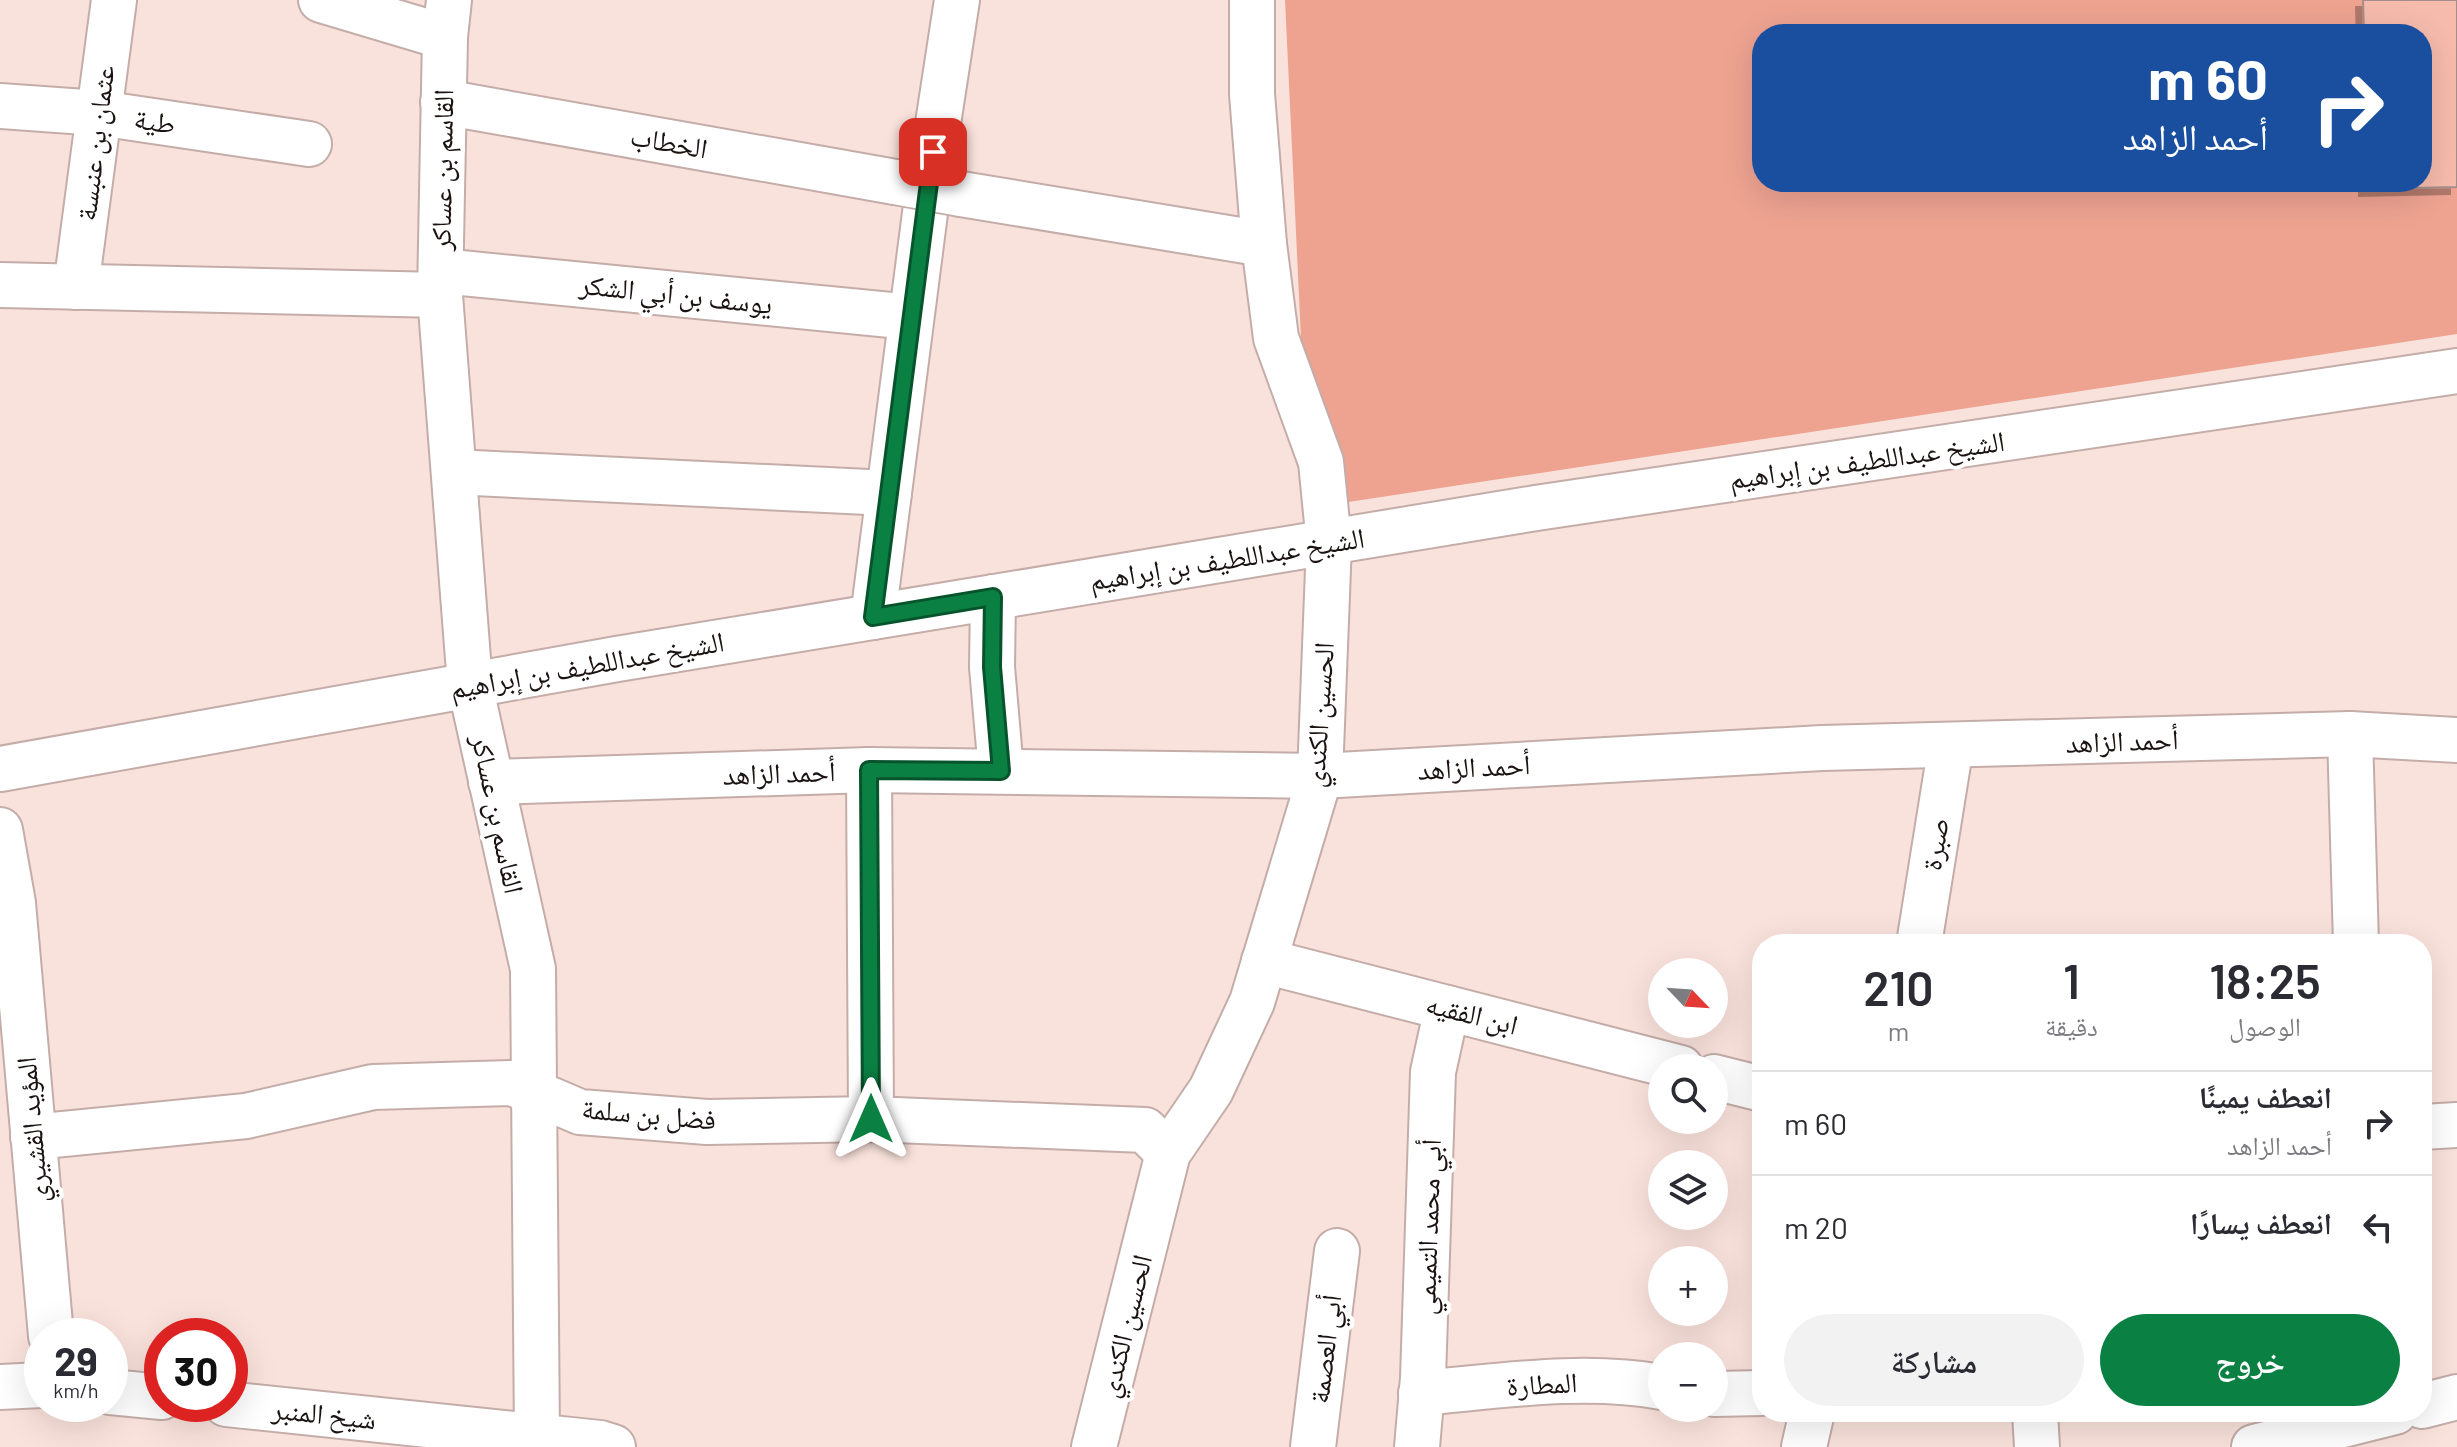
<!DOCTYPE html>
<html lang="ar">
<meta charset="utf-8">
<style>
:root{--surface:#fff;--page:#f2f2f3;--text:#2b2b33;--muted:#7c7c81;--line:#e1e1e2;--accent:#0b8043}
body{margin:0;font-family:Barlow,"Noto Naskh Arabic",sans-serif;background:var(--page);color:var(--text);direction:rtl;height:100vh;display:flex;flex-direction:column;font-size:30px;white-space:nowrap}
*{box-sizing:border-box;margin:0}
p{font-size:26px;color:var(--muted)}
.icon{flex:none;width:44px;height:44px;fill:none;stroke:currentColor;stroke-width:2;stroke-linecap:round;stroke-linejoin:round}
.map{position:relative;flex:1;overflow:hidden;direction:ltr}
.details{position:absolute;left:1752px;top:934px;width:680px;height:488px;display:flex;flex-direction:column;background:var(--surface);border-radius:32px;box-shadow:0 8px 32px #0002;direction:rtl}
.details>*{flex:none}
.hud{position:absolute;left:1752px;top:24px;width:680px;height:168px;border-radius:32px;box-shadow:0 8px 32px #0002;direction:rtl;background:#1a4fa0;color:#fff;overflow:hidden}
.needle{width:52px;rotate:115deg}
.buttons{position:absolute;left:1648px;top:958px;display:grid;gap:16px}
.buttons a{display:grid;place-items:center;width:80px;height:80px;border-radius:50%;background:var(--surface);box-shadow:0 8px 32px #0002;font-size:40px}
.speed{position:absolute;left:24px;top:1318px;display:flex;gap:16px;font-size:40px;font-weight:700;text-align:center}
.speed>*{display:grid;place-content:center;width:104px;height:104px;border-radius:50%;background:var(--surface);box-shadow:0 8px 32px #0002;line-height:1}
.speed small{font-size:20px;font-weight:400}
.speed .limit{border:12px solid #d22;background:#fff;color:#111}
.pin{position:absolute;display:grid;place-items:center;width:68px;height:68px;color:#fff;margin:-34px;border-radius:16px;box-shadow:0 4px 12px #0006}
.me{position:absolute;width:88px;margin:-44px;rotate:0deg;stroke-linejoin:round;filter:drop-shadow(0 0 6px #0008)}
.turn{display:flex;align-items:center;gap:28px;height:168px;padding:0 32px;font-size:36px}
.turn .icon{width:104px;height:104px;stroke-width:2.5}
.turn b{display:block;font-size:56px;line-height:68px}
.eta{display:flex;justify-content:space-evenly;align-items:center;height:136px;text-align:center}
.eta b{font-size:48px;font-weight:600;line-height:56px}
.action{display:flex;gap:16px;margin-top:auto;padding:16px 32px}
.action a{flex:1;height:92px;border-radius:48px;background:var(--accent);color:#fff;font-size:32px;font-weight:600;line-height:92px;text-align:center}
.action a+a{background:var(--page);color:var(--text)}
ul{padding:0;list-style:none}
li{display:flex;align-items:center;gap:24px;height:104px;padding:0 32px;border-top:2px solid var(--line)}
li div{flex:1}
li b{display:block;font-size:30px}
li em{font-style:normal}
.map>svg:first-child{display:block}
.green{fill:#eea391;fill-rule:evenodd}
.building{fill:#f6bbac;stroke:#a58e89;stroke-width:2;filter:url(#shadow)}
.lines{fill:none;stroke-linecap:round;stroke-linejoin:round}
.minor-casing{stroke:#c4ada8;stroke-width:48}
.minor{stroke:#fff;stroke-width:44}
.minor-bridge-casing{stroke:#c4ada8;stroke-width:48;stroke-linecap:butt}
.minor-bridge{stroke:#fff;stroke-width:44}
.route-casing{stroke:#07532c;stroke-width:20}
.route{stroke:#0b8043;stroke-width:14}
.labels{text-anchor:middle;stroke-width:8;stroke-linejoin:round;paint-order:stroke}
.street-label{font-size:28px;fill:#1b1311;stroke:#fff}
</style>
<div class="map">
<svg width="2457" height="1447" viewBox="0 0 2457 1447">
<defs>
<filter id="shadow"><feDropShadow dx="-7" dy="7" stdDeviation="0" flood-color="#0004"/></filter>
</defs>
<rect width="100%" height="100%" fill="#fae2dc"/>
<path class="green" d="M1285 0H2457V334L1309 508ZM1762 34H2422V182H1762Z"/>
<path class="building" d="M2363 0H2457V187L2366 189V182H2422V34H2364Z"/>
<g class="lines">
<g class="minor-casing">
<g id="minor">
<path d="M321 0 445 37"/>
<path d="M449 0 445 37 440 295 470 685 533 969 537 1437"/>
<path d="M443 102 895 182"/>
<path d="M0 106 99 113 309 144"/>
<path d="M961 194 1264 244"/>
<path d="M441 271 911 317"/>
<path d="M0 285 440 295"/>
<path d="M76 287 114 0"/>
<path d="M454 472 889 493"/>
<path d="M993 597 992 667 1001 771"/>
<path d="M873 617 929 182 957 0"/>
<path d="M2350 734 2356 944"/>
<path d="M0 769 617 659 1536 508 2457 371"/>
<path d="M869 770 871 1119"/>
<path d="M491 782 869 770 1320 776 1822 748 2350 734 2457 740"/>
<path d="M0 830 13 903 51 1336"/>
<path d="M1919 944 1951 745"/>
<path d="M1264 961 1681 1068"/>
<path d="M1714 1077 1762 1089"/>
<path d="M2422 1127 2457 1125"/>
<path d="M33 1137 246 1116 373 1087 512 1083 580 1112 707 1122 871 1119 1145 1130 1168 1153"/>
<path d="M0 1387 42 1385"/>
<path d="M110 1392 162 1397"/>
<path d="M1421 1393C1501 1386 1583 1373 1662 1387"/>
<path d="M1714 1394 1762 1393"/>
<path d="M226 1404 600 1443 613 1447"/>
<path d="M2422 1406 2457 1397"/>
<path d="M2035 1412 2037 1447"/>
<path d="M1094 1447 1168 1153 1211 1090 1252 1002 1320 776 1329 543 1321 462 1276 338 1264 244 1252 94V0"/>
<path d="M1313 1447 1337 1251"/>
<path d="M1417 1447 1423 1378 1433 1072 1447 1008"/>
<path d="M1804 1447 1812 1412"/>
<path d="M2254 1447 2395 1412"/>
</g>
</g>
<use href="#minor" class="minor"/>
<g class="minor-bridge-casing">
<path id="minor-bridge" d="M895 182 961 194"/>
</g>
<use href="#minor-bridge" class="minor-bridge"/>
</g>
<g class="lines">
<g class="route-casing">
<path id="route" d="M871 1119 869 770 1001 771 992 667 993 597 873 617 933 152"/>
</g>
<use href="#route" class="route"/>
</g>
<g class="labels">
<g class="street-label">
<text transform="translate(155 121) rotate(9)" y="10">طية</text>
<text transform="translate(669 142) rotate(10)" y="10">الخطاب</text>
<text transform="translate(95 143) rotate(-83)" y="10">عثمان بن عنبسة</text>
<text transform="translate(442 170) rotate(-89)" y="10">القاسم بن عساكر</text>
<text transform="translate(676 294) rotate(6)" y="10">يوسف بن أبي الشكر</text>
<text transform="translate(1867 460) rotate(-8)" y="10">الشيخ عبداللطيف بن إبراهيم</text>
<text transform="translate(1227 559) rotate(-9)" y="10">الشيخ عبداللطيف بن إبراهيم</text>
<text transform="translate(587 665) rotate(-10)" y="10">الشيخ عبداللطيف بن إبراهيم</text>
<text transform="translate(1319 715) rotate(-86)" y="10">الحسين الكندي</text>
<text transform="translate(2122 741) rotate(-2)" y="10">أحمد الزاهد</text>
<text transform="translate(1474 767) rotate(-3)" y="10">أحمد الزاهد</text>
<text transform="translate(779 773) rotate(-2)" y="10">أحمد الزاهد</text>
<text transform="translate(498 814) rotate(78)" y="10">القاسم بن عساكر</text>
<text transform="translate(1935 844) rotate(-81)" y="10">صبرة</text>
<text transform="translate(1472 1014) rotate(14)" y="10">ابن الفقيه</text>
<text transform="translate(649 1114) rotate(5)" y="10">فضل بن سلمة</text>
<text transform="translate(32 1130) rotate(-95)" y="10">المؤيد القشيري</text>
<text transform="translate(1428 1227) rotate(-88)" y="10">أبي محمد التميمي</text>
<text transform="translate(1125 1326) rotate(-76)" y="10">الحسين الكندي</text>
<text transform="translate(1325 1349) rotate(-83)" y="10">أبي العصمة</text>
<text transform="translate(1542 1384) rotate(-3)" y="10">المطارة</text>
<text transform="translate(324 1414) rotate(6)" y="10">شيخ المنبر</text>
</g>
</g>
</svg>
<div class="buttons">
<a><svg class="needle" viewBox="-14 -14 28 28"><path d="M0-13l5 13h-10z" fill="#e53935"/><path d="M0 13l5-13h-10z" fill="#7c7c81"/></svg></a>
<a><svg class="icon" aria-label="search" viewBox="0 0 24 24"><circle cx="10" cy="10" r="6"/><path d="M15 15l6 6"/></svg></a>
<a><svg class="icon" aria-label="layers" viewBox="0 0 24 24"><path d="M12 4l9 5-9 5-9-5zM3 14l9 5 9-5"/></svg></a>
<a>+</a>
<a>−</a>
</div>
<div class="speed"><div>29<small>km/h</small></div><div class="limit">30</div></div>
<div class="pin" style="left:933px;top:152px;background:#d93025"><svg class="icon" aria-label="arrive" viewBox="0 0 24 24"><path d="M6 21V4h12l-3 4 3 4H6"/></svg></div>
<svg class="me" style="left:871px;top:1119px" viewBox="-20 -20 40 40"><path d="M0-17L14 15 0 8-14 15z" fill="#0b8043" stroke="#fff" stroke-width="4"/></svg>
<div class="hud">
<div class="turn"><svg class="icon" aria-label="right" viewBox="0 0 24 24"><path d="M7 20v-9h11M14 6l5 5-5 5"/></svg><div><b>60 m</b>أحمد الزاهد</div></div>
</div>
<section class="details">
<div class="eta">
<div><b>18:25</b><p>الوصول</p></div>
<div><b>1</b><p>دقيقة</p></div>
<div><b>210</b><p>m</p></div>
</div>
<ul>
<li><svg class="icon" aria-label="right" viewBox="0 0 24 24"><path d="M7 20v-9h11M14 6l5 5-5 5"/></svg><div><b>انعطف يمينًا</b><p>أحمد الزاهد</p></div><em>60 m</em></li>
<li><svg class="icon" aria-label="left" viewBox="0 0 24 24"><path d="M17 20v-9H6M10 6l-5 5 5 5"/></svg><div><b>انعطف يسارًا</b></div><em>20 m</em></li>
</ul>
<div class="action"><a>خروج</a><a>مشاركة</a></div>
</section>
</div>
